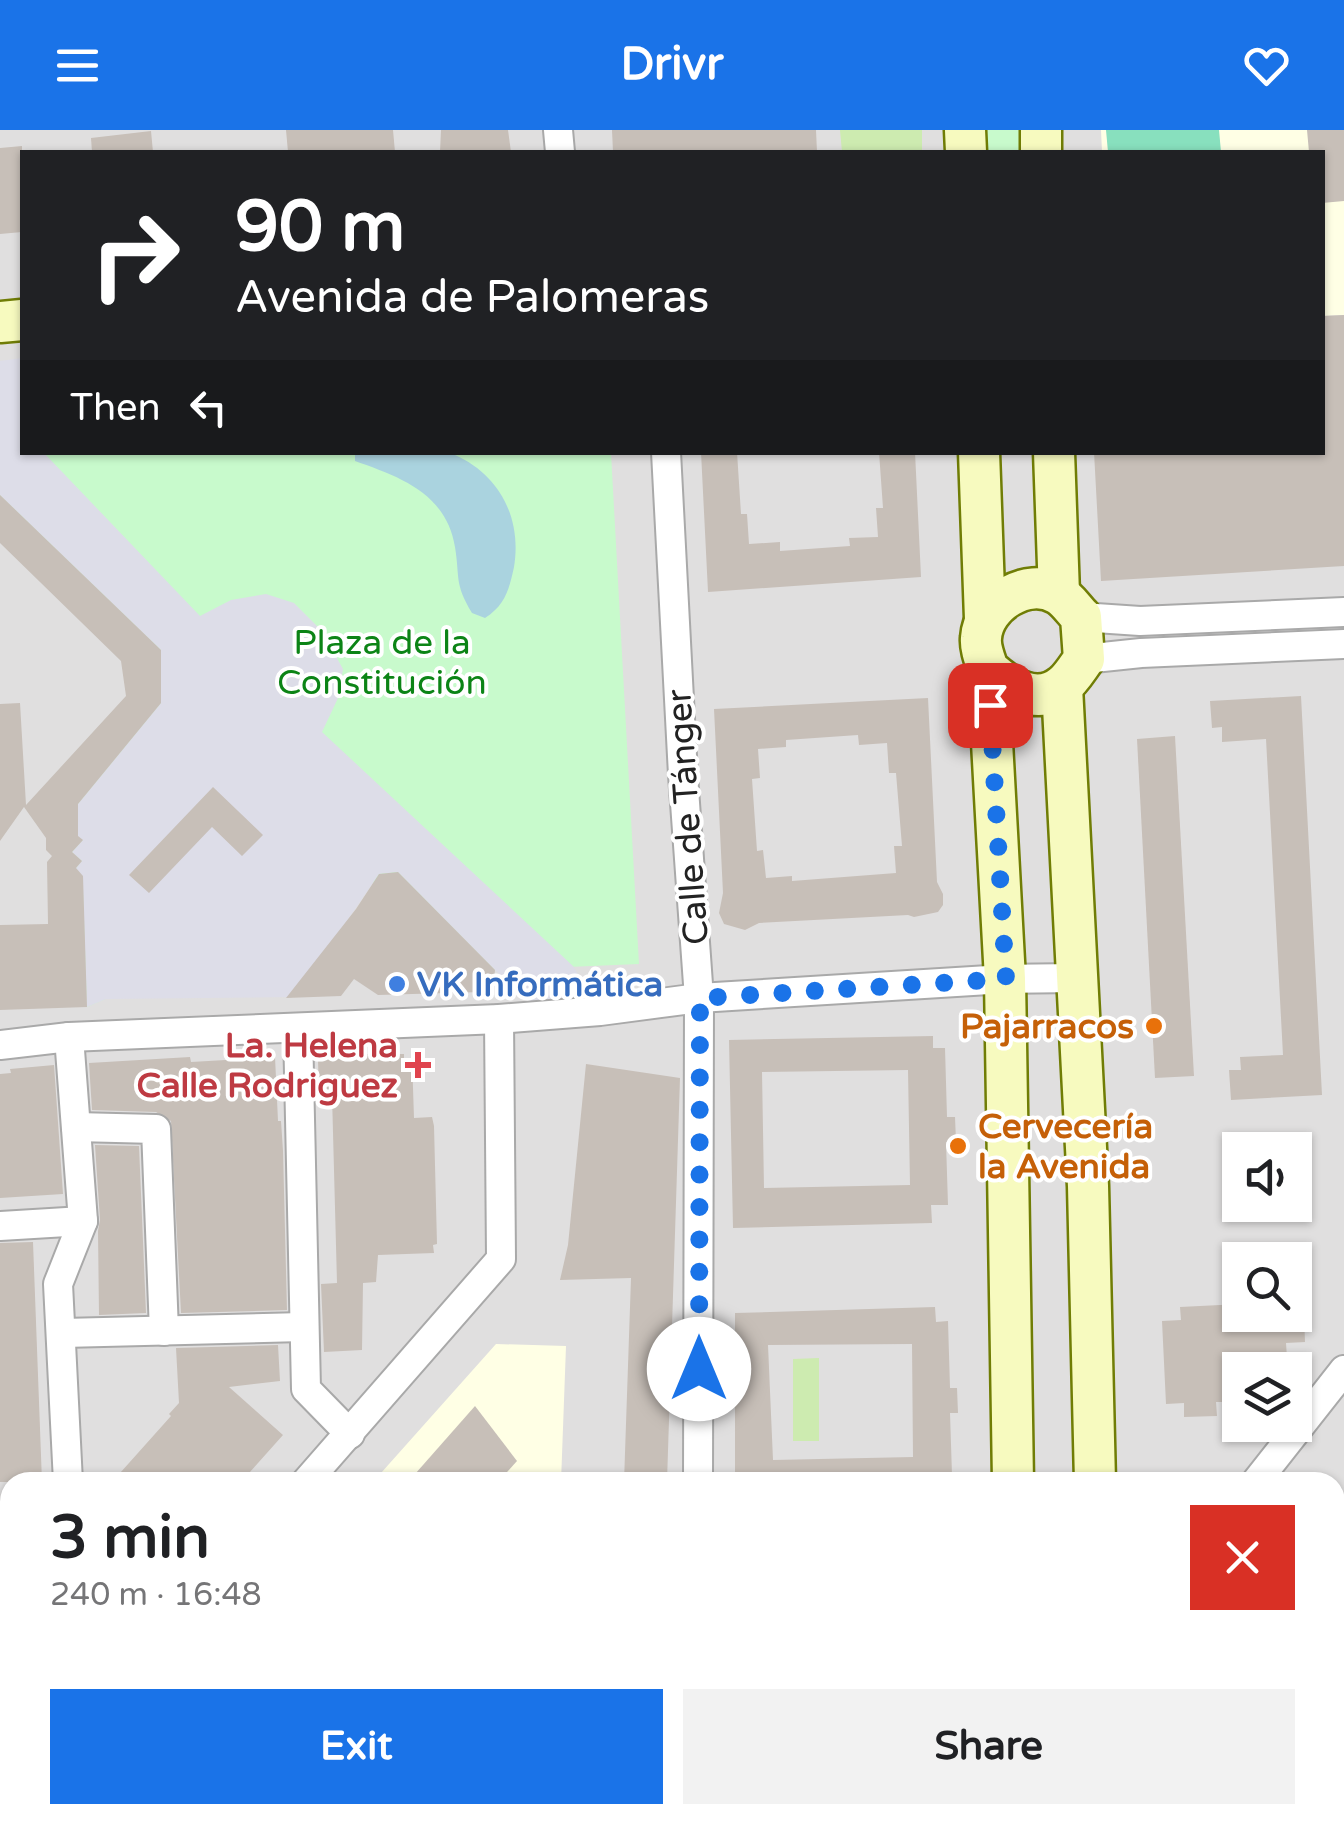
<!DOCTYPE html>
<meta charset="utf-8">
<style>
:root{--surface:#fff;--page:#f2f2f2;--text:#202124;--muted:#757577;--accent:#1a73e8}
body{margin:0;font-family:"Varela Round",sans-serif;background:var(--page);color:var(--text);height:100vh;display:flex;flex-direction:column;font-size:38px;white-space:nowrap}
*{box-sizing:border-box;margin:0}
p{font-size:32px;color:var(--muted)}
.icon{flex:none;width:55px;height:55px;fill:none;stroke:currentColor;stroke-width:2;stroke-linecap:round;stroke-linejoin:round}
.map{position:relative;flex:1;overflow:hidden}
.drawer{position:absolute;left:0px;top:1342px;width:1345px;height:352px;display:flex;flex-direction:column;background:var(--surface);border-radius:30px 30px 0 0;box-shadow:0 2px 8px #0004}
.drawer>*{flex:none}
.guide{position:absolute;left:20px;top:20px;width:1305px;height:305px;border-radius:0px;box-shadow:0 2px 8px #0004;background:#202124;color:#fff;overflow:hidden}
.tools{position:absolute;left:1222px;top:1002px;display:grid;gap:20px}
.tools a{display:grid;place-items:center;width:90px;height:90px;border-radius:0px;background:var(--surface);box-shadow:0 2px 8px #0004;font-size:50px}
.pin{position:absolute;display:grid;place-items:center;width:85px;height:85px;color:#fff;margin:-42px;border-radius:20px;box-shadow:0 5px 15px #0006}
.me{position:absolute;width:110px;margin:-55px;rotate:0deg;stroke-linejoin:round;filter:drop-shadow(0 0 8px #0008)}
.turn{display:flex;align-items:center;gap:35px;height:210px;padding:0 50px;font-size:45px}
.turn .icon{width:130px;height:130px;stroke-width:2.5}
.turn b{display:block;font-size:70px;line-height:85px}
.then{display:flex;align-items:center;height:95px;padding:0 50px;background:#0003;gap:20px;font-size:38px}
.round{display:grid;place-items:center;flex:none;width:105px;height:105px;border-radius:0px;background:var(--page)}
.head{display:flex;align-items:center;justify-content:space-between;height:170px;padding:0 50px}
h1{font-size:60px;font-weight:700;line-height:75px}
.cta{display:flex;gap:20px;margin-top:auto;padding:20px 50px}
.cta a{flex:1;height:115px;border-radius:0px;background:var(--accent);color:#fff;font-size:40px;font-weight:700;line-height:115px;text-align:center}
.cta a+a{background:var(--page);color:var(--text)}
header{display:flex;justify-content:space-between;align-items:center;height:130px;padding:0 50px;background:var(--accent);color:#fff;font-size:45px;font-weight:700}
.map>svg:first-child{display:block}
.residential{fill:#e0dfdf;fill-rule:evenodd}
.education{fill:#ffffe5}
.grass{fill:#cdebb0}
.park{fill:#c8facc}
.pitch{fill:#88e0be}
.plaza{fill:#dddde8}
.water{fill:#aad3df}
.building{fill:#c7bfb8;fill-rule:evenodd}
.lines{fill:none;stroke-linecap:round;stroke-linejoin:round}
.street-casing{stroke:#a9a9a9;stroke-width:32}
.secondary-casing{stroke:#707d05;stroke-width:45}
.street{stroke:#fff;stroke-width:28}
.secondary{stroke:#f7fabf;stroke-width:40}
.route{stroke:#1a73e8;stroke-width:18;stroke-dasharray:0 32.4}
.shop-dot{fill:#3f7fe0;stroke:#fff;stroke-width:4}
.food-dot{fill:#e8710a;stroke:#fff;stroke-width:4}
.health-dot{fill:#e0444e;stroke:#fff;stroke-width:4}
.labels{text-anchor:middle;stroke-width:8;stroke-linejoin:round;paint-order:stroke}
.park-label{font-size:35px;fill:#0c8416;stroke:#fff}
.street-label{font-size:35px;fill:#222;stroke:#fff}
.shop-label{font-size:35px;font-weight:bold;fill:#366cbe;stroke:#fff;text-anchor:start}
.food-label{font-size:35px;font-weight:bold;fill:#c56008;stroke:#fff;text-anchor:end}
.health-label{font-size:35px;font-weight:bold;fill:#be3a42;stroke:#fff;text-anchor:end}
</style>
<header><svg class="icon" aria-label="menu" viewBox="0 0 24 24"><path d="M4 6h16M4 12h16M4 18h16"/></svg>Drivr<svg class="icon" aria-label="heart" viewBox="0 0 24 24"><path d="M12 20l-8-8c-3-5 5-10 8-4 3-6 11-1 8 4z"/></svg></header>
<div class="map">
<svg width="1344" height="1694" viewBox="0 0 1344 1694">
<rect width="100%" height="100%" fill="#f2efe9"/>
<path class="residential" d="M0 0H1344V1694H0ZM22 22H1322V322H22ZM1240 1020H1295V1075H1240ZM1240 1130H1295V1185H1240ZM1240 1240H1295V1295H1240ZM10 1352H1335V1685H10Z"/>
<g class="education">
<path d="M1101 0H1344V185L1323 186 1322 22H1102Z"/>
<path d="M496 1214 566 1216 561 1352H373Z"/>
</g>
<g class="grass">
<path d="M840 0H922V22H842Z"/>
<path d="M819 1228V1311H793V1229Z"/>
</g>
<g class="park">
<path d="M983 0H1024L1025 22H983Z"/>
<path d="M33 322 611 323 639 834 495 840 398 742 87 877 83 762 76 738 82 731 72 722 83 710 78 674 161 573V520L0 365V344Z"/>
</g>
<path class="pitch" d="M1106 0H1219L1221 22H1108Z"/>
<path class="plaza" d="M22 228V322L44 323 200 486 231 470 266 464 294 473 322 501 343 539 339 566 322 602 573 836 600 881 546 885 495 840 398 742 379 744 295 867 106 869 87 877 83 762 76 738 82 731 72 722 83 710 67 699 78 688V674L161 573V520L0 365V231Z"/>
<path class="water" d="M355 322C378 322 436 317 455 325 500 345 522 389 514 437 509 460 505 475 485 488L472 483C454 453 460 448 455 417 446 363 400 347 355 331Z"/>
<g class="building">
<path d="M286 0H393L395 22H288Z"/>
<path d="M441 0H508L511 22H440Z"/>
<path d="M612 0H816L817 22H613Z"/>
<path d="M1307 0H1344V71L1322 73V22H1309Z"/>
<path d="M151 1 153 22H92L91 8Z"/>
<path d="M22 16V102L0 104V18Z"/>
<path d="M1344 185V436L1101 451 1094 322H1322V186Z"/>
<path d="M701 322H737L741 384H747L749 414 780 412V421L850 416 849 408 878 407 876 378H883L879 322H915L921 447 708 462Z"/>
<path d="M0 365 161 520V573L78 674V706L83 710 72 722 82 731 76 738 83 746 87 877 0 880V795L48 794 47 732 52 726 46 720V708L24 677 0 711V574L20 573 26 675 126 566 121 531 0 413Z"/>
<path d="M1301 566 1322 965 1231 970 1229 940H1241L1240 927 1283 925 1266 609 1222 612V597L1212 598 1210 571Z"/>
<path d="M928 568 937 752 943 764V775L938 782 914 787 908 785 759 793 745 800 724 794 719 783 723 763 714 579ZM858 605 859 615 887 613 889 643H896L902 716H894L896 743 792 751V746L766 748 763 720 757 721 752 649 760 648 758 619 786 617V610Z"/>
<path d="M1175 606 1194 946 1155 948 1137 609Z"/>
<path d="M213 657 263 705 242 726 212 697 149 763 129 745Z"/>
<path d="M398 742 495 840 494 849 482 862 378 865 354 849 341 866 286 868 356 779 379 744Z"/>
<path d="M933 906V918H945L947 987H955L956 1011 946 1012 948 1075H931L932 1093 733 1098 729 910ZM908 940 910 1055 764 1058 762 942Z"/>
<path d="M350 924H404V928H412L414 988 432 987 434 996 437 1114 433 1115 434 1123 378 1125 376 1152 363 1153 362 1220 324 1222 321 1154 337 1153 332 965H319L318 929H350Z"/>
<path d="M190 927 191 932 275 927 278 991H281L283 1021 287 1180 181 1183 171 991 156 982 92 980 89 933Z"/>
<path d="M586 934 680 948 667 1352H624L631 1148 560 1150 568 1115Z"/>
<path d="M54 935 63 1064 0 1068V944L11 943 10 939Z"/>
<path d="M95 1015 139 1016 146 1183 99 1185 98 1101 100 1090Z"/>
<path d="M33 1112 42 1352H0V1113Z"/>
<path d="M1240 1174V1185H1304L1305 1212 1286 1213 1287 1228 1237 1230 1235 1272H1216L1217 1286 1184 1287V1273L1166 1274 1162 1191 1181 1190 1180 1177Z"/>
<path d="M935 1177 936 1192 948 1191 950 1258H957L958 1283H950L952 1345 938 1346V1352H735V1183ZM912 1214 913 1327 773 1330 768 1215Z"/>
<path d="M278 1215 280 1251 229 1257 283 1305 241 1352H112L171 1286 169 1284 179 1273 176 1218Z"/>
<path d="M475 1276 517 1331 498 1352H408Z"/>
</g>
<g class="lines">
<g class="street-casing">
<g id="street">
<path d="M558 0 560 22"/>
<path d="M666 322 683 645 699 868 698 1352"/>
<path d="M1081 487 1140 491 1344 482"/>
<path d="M1084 529 1141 523 1344 514"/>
<path d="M298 899 306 1259 350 1304"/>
<path d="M0 915 69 907 499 889 600 881 699 868 1005 849 1077 848"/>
<path d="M76 997 156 999 164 1201"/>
<path d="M0 1096 83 1091"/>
<path d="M63 1203 303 1197"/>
<path d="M68 1352 58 1154 83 1091 69 907"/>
<path d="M306 1352 501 1129 499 889"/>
<path d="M1256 1352 1344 1240"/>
<path d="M0 1405H1"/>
<path d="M1335 1452 1344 1441"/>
<path d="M1335 1603 1344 1591"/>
<path d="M1191 1685 1203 1694"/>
<path d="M1265 1694 1272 1685"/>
</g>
</g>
<g class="secondary-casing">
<g id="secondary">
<path d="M965 0 966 22"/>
<path d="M1041 0V22"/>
<path d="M0 192 22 190"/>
<path d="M979 322 985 489"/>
<path d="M1054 322 1059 464"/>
<path d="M988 539C1008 557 1037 577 1063 555 1071 549 1078 537 1084 529L1081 487C1074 480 1067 469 1058 464 1027 446 983 474 981 508 980 518 985 530 988 539L1005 849 1013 1352"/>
<path d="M1062 557 1088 1056 1095 1352"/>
<path d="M927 1685 953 1694"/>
<path d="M1005 1685V1694"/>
<path d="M648 1694 706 1685"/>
<path d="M1088 1694 1090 1685"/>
</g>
</g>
<use href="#street" class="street"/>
<use href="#secondary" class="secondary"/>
</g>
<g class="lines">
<path class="route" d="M699 1239 700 868 1006 849 990 575"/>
</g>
<circle class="shop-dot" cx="397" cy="854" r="10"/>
<g class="food-dot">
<circle cx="1154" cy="896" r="10"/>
<circle cx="958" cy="1016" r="10"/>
</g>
<path class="health-dot" d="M413 920h10v10h10v10h-10v10h-10v-10h-10v-10h10z"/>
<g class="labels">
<g class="park-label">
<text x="382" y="524">Plaza de la<tspan x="382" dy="40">Constitución</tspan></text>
</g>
<g class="street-label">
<text transform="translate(687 687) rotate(-94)" y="12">Calle de Tánger</text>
</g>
<g class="shop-label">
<text x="417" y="866">VK Informática</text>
</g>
<g class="food-label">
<text x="1134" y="908">Pajarracos</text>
<text x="978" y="1008" text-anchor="start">Cervecería<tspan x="978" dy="40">la Avenida</tspan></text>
</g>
<g class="health-label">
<text x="398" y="927">La. Helena<tspan x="398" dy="40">Calle Rodriguez</tspan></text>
</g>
</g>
</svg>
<div class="tools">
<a><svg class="icon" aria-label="sound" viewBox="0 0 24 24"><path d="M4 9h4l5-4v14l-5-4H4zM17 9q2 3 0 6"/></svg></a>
<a><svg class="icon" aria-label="search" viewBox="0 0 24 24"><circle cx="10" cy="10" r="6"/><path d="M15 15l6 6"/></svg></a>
<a><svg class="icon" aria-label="layers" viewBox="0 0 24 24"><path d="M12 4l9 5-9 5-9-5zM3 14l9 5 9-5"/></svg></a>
</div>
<div class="pin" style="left:990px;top:575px;background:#d93025"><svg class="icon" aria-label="arrive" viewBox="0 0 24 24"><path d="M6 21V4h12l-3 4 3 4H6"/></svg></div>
<svg class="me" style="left:699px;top:1239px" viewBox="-20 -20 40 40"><circle r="19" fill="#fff"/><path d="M0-13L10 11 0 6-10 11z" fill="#1a73e8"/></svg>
<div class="guide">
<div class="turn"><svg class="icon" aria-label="right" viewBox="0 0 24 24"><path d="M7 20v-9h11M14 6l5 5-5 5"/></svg><div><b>90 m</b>Avenida de Palomeras</div></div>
<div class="then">Then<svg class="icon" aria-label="left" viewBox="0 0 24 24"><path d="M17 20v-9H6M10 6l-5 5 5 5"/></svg></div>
</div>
<section class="drawer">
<div class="head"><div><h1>3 min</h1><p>240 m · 16:48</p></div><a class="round" style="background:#d93025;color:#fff"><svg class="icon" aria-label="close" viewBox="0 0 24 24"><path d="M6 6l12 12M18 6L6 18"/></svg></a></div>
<div class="cta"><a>Exit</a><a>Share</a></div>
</section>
</div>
